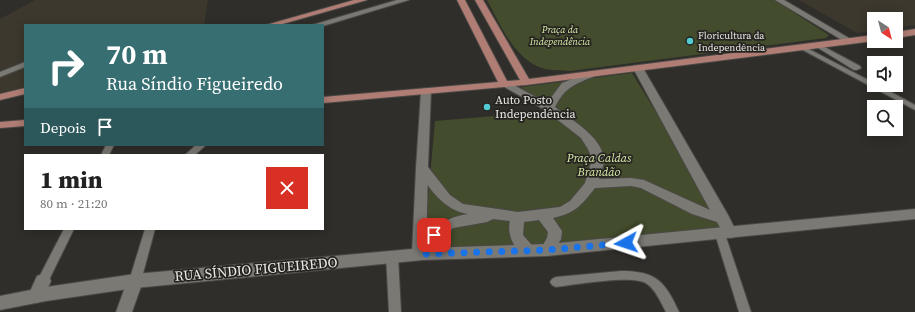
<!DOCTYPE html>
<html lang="pt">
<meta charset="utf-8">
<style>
:root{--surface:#fff;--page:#f6f6f6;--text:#222;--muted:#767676}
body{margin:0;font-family:"Source Serif 4",serif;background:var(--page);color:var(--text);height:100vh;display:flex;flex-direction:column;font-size:15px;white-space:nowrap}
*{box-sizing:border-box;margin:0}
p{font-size:13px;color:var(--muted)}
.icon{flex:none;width:22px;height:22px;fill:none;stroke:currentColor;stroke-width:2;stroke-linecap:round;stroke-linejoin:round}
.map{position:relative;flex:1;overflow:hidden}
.drawer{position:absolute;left:24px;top:154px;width:300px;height:76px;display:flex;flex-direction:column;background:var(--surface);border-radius:0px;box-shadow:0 2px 10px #0003}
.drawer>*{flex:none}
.guide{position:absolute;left:24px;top:24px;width:300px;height:122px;border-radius:0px;box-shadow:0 2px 10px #0003;background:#376e72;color:#fff;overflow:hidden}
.needle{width:26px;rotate:144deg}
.fabs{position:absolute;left:867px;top:12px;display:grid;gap:8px}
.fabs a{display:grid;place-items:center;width:36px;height:36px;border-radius:0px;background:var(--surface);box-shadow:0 2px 10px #0003;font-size:20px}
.pin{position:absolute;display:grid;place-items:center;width:34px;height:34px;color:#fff;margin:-17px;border-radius:8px;box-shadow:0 2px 6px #0006}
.me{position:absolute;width:44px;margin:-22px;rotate:265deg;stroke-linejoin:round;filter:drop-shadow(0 0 3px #0008)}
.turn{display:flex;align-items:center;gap:14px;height:84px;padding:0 16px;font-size:18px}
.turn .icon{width:52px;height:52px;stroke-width:2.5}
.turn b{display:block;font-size:28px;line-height:34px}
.then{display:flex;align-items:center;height:38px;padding:0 16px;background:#0003;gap:8px;font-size:15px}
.round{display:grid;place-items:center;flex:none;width:42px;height:42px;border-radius:0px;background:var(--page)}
.headline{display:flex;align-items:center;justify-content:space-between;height:68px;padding:0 16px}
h1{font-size:24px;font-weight:800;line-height:30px}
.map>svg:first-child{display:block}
.built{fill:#3c382e}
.green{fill:#434c2c}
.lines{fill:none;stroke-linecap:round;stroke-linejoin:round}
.service-casing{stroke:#4b4946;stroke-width:2}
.minor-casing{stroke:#4b4946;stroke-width:2}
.tertiary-casing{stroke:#4b4946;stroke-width:2}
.secondary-casing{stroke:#4b4946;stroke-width:2}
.primary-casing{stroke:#4b4946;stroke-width:2}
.service{fill:#7b7974;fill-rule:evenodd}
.minor{fill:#7b7974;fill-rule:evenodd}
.tertiary{fill:#7b7974;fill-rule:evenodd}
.secondary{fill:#7b7974;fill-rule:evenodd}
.primary{fill:#af7d74;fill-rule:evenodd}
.route{stroke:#1a73e8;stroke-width:7;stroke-dasharray:0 12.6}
.poi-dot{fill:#51ccd4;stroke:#262420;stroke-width:1.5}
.labels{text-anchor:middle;stroke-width:3.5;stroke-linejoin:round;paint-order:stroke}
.far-park-label{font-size:10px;font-style:italic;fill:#d5e9a6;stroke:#262420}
.far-poi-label{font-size:10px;fill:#ebeae7;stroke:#262420;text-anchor:start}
.poi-label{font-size:12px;fill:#ebeae7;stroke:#262420;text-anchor:start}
.park-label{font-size:12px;font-style:italic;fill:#d5e9a6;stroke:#262420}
.near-street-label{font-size:14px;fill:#ebeae7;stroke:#262420}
</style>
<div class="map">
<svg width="915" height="312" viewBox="0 0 915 312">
<rect width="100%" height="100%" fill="#302e2a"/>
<g class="built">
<path d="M35 0H208L204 25H25V87L0 93V19Z"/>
<path d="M799 0H915V25L896 28V19H874V31L857 33Z"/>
</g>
<g class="green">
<path d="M487 0H774L829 35 826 38 570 71C561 70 550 71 542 68 514 59 500 24 487 0Z"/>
<path d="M632 73 730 233 423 254 435 121 543 112 521 87Z"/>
</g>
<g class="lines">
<g class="service-casing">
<g id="service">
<path d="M817 43 860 66 861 68 857 70H854L815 46 814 45Z"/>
<path d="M801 45 874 83V85H878L915 105V110L799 48 798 47Z"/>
<path d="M25 62V67L0 77V72Z"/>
<path d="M106 145H114L109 155H101Z"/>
<path d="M196 145H206L195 155H185Z"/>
<path d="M64 229H74L47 284 43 286 39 284 37 281Z"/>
<path d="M145 229H155L141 281 139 284 135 286 131 284 129 281Z"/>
<path d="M720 230 724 231 751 312H739L715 234 716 231Z"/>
<path d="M392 252 396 253 398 256 401 312H389L386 256 388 253Z"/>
<path d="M621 271C656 271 665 281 679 312H666C661 303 656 290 647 284 634 274 574 285 556 287L552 285 550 282 552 279 556 277Z"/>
</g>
</g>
<g class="minor-casing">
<g id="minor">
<path d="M422 164 426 165 428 168 426 254 424 258 419 260 414 258 412 254 416 168 418 165Z"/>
<path d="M43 274 49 276 51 281 42 301 36 303 30 301 28 296 37 276Z"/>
<path d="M135 274 141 276 143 281 132 312H116L129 276Z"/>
</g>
</g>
<g class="tertiary-casing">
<g id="tertiary">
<path d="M397 0H409L323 26 312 25Z"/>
<path d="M775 0H784L854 41 850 44 847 43Z"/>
<path d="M638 65 643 68 728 215 737 233 735 237 730 238 725 237 717 222 692 214 641 188 631 186 595 188C581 206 575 213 553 218L562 231 561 239 552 254 547 256 542 254 540 250 547 238 548 232 539 220 524 222 523 235 536 250 534 254C517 260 506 235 510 221L493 219 487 222 453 228 441 238 428 258 423 260 418 258 416 254 418 250C431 229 443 218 468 214 443 210 429 188 416 168L421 91 426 88 431 91 428 167 450 195 463 204 518 212 560 207 570 201 585 183 592 159 588 149 581 138 545 110 499 84 504 81 508 82 547 103 562 83 592 71 595 72 597 74 595 76C575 84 565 87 555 107 571 120 600 135 604 158 605 164 600 173 599 179L631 178 644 180 710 210 633 68Z"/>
</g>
</g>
<g class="secondary-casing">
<path id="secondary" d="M915 209V219L547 256 423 260 135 288 46 301 0 310V296L46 287 135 274 423 248 547 244Z"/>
</g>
<g class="primary-casing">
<g id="primary">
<path d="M354 0H367L279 25H266Z"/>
<path d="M457 0H465L507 81 520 80 475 0H483L529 79 874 35V41L526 85 323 103V97L498 82Z"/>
<path d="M915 29V35L896 38V32Z"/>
<path d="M25 88V94L0 100V94Z"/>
<path d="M25 120V126L0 128V122Z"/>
</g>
</g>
<use href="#service" class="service"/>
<use href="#minor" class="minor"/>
<use href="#tertiary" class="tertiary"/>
<use href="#secondary" class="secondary"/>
<use href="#primary" class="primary"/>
</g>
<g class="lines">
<path class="route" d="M434 235 423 254 547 250 626 243"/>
</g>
<g class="poi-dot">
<circle cx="690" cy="41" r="4"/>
<circle cx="487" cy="107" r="4"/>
</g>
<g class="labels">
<g class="far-park-label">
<text x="560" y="33">Praça da<tspan x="560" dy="12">Independência</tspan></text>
</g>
<g class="far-poi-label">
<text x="698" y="39">Floricultura da<tspan x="698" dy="12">Independência</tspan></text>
</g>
<g class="poi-label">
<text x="495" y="104">Auto Posto<tspan x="495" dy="14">Independência</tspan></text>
</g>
<g class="park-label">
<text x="599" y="162">Praça Caldas<tspan x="599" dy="14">Brandão</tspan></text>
</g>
<g class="near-street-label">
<text transform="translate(256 269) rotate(-5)" y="5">RUA SÍNDIO FIGUEIREDO</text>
</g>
</g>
</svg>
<div class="fabs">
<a><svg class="needle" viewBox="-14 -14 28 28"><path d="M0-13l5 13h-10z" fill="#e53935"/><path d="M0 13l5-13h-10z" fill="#767676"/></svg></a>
<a><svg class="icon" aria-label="sound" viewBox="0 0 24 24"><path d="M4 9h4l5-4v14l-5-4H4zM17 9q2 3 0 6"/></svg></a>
<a><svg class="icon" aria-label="search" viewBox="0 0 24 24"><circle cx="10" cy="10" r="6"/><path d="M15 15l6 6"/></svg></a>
</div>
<div class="pin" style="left:434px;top:235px;background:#d93025"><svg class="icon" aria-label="arrive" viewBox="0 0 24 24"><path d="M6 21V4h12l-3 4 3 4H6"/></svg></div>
<svg class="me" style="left:626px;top:243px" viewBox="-20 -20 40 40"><path d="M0-17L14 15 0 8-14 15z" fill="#1a73e8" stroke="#fff" stroke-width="4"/></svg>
<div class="guide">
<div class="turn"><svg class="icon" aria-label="right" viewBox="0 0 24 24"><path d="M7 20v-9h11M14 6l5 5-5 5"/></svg><div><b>70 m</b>Rua Síndio Figueiredo</div></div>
<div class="then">Depois<svg class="icon" aria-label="arrive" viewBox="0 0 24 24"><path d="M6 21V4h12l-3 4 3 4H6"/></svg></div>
</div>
<section class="drawer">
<div class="headline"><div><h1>1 min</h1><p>80 m · 21:20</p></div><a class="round" style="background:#d93025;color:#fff"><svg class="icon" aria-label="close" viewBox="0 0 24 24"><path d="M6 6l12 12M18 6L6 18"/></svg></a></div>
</section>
</div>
